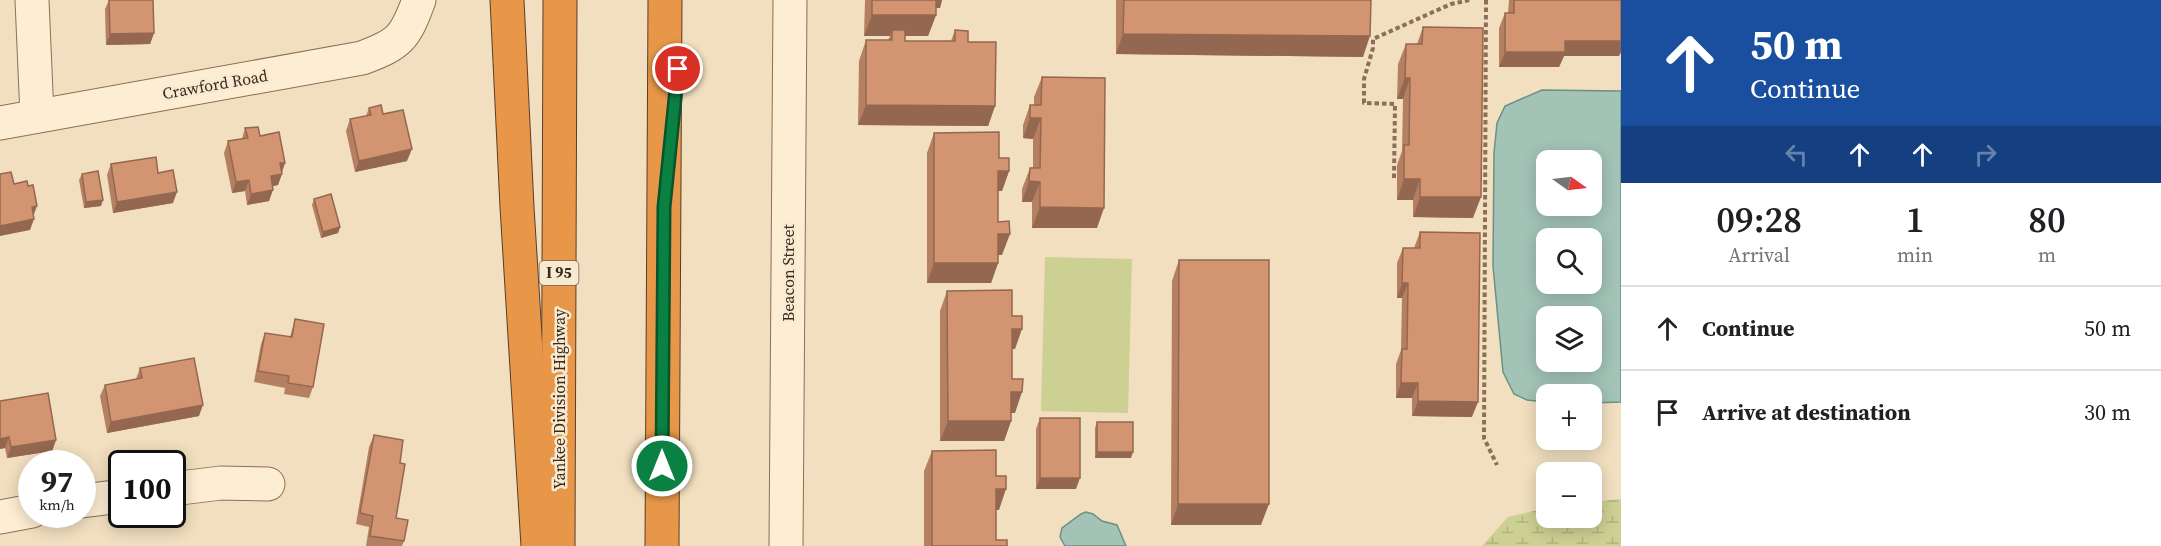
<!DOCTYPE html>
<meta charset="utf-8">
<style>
:root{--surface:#fff;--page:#f2f2f2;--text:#202124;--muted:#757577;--line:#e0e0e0}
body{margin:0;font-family:"Source Serif 4",serif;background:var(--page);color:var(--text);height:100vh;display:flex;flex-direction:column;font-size:22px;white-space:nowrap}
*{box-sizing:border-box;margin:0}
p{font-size:20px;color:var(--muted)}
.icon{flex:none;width:33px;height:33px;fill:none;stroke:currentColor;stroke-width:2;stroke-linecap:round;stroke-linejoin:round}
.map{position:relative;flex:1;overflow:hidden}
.sheet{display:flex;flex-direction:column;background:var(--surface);width:540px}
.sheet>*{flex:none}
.hud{background:#1a4fa0;color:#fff;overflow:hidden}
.needle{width:39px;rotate:104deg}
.controls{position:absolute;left:1536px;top:150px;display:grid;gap:12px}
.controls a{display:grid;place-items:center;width:66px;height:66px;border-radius:12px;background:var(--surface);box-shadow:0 3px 15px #0003;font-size:30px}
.speed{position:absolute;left:18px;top:450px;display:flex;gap:12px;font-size:30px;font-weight:700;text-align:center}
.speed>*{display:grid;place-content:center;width:78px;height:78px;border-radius:50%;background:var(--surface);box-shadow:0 3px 15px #0003;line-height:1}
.speed small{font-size:15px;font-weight:400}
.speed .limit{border:3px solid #111;border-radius:9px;background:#fff;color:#111}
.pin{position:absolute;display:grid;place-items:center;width:51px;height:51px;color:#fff;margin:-26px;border:3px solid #fff;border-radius:50%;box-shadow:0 2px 6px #0007}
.me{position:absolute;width:66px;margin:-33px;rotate:0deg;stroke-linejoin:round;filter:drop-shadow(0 0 4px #0008)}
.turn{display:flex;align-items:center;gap:21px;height:126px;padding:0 30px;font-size:27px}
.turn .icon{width:78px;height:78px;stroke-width:2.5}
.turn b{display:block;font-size:42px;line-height:51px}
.lanes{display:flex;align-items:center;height:57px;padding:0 30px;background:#0003;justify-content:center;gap:30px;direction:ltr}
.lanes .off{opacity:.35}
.eta{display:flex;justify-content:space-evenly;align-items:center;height:102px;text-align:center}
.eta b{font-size:36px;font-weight:600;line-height:42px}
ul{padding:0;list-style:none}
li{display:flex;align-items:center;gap:18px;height:84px;padding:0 30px;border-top:2px solid var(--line)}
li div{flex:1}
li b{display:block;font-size:22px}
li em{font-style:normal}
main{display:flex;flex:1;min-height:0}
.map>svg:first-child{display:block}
.wetland{fill:url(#wetland-marsh)}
.park{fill:#cdd093}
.water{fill:#a3c3b7;stroke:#699285;stroke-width:1.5;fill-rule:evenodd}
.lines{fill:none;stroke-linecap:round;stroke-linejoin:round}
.minor-casing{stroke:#8c6f56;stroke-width:35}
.highway-casing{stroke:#593d2b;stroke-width:35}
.path{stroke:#8c6f56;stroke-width:4;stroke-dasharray:4.5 3;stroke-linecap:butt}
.minor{stroke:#fcedd3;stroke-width:33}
.highway{stroke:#e89748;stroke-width:33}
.wall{fill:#b57f62}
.shaded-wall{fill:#946850}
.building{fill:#d39472;stroke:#946850;stroke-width:1.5}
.route-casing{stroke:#07532c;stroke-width:15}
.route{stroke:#0b8043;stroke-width:10}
.labels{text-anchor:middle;stroke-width:5;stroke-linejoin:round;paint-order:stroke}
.shield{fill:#f8ead0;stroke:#736252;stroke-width:1.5}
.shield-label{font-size:15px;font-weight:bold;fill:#3a281c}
.street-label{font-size:16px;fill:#3a281c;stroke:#f8ead0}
</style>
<main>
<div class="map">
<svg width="1621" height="546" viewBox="0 0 1621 546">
<defs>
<pattern id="wetland-marsh" width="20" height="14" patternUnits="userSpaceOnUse" patternTransform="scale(1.5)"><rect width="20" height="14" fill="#cdd093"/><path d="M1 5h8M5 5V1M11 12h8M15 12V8" fill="none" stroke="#b1b37e"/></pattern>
</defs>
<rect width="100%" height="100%" fill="#f1dfbf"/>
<path class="wetland" d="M1621 499V546H1482L1508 517 1546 508V518H1592V502Z"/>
<path class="park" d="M1045 257 1132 259 1128 413 1041 411Z"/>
<g class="water">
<path d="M1542 90 1621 91V402L1592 403V394H1546V402L1527 400 1514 394 1503 372 1493 266 1494 153 1497 123 1505 106ZM1546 160H1592V206H1546ZM1546 238H1592V284H1546ZM1546 316H1592V362H1546Z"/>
<path d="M1086 512 1093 514 1102 521 1117 525 1126 546H1065L1060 537 1062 528 1081 514Z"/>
</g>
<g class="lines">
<g class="minor-casing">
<g id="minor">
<path d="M32 0 37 116"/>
<path d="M0 123 362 58C400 44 405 38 419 0"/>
<path d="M172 489 221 483 268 484"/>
<path d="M82 501 122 496"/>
<path d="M0 517 32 511"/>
<path d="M786 546 790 0"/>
</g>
</g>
<g class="highway-casing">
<g id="highway">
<path d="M507 0 517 207 538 546"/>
<path d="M558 546 560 0"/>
<path d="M662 546 665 0"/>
</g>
</g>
<g class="path">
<path d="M1486 0 1484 438 1497 465"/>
<path d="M1394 178 1395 104 1364 103V79L1373 48V39L1451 4 1470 0"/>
</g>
<use href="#minor" class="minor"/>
<use href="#highway" class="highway"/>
</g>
<g class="wall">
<path d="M109 0H153L154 33 150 44 106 45 105 9Z"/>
<path d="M865 0H942L940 8H936V15L928 36H905V41H951L955 30 968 42 995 106 988 126 858 125 859 61 866 40H888L890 36H864Z"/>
<path d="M1116 0H1371L1363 57 1116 54Z"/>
<path d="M1509 0H1621V52L1619 56H1564L1559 67H1499V28L1505 13H1508Z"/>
<path d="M1423 27 1473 218 1413 217V200H1397V165L1402 151 1403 99H1397L1398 64 1406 44H1417Z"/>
<path d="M1042 77 1097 228H1032V202H1022V189L1030 168H1033V139L1023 138V125L1030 105H1034V97Z"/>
<path d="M369 108 383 114 407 161 355 172 346 131 350 119 366 116Z"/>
<path d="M245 128 260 136 285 163 278 185 273 186 269 201 247 205 245 191 232 193 224 153 228 141 242 139Z"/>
<path d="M934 133 999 158 1009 171 1002 191H998V222L1002 255H998V263L991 283H927V153Z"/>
<path d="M111 164 158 173 173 203 113 213 107 175Z"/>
<path d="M82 174 101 206 84 208 79 180Z"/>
<path d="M314 199 340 227 338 233 321 238 312 205Z"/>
<path d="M1420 232 1472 417 1412 416V398H1396V364L1401 350 1402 298H1397V263L1403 248H1414Z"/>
<path d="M1179 260 1261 525H1171L1172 281Z"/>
<path d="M947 291 1012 316 1015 349H1012V379L1015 413H1011V421L1004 441H940V311Z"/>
<path d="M295 319 313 387 309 398 284 394 285 388 254 382 261 344 265 333 290 337Z"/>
<path d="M140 368 199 416 107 433 100 396 105 385 136 379Z"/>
<path d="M0 401 56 440 52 451 7 458 5 448 0 449Z"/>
<path d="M1040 418 1076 489H1036V429Z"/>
<path d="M1097 422 1131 458H1095V428Z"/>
<path d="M374 435 400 463 396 518 404 541 402 546H366L369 527 356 524 369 447Z"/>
<path d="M932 451 996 476 999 510H996V540L1007 546H924V471Z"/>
</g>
<g class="shaded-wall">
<path d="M931 0H942L940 8H928Z"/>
<path d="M872 15H936L928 36H892V30L890 36H864Z"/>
<path d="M154 33 150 44 106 45 110 34Z"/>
<path d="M1123 34 1370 36 1363 57 1116 54Z"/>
<path d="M1565 41H1621V52L1619 56H1564L1559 67H1499L1505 52Z"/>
<path d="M1405 78H1410L1403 99H1397Z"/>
<path d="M866 105 995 106 988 126 858 125Z"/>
<path d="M1030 118H1041L1033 139 1023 138Z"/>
<path d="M412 149 407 161 355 172 359 161Z"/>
<path d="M280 163H285L281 174Z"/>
<path d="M998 171H1009L1002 191H991Z"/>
<path d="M282 174 278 185 267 187 271 176Z"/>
<path d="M1404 179H1420L1413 200H1397Z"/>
<path d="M249 180 245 191 232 193 236 182Z"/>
<path d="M1029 181 1040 182 1032 202H1022Z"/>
<path d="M273 190 269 201 247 205 251 194Z"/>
<path d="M177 192 173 203 113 213 117 202Z"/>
<path d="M1420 197H1481L1473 218 1413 217Z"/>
<path d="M103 200 101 206 84 208 86 202Z"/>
<path d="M37 206 33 217 32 207Z"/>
<path d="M1040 207 1104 208 1097 228H1032Z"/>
<path d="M34 219 30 230 0 236V226Z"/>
<path d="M340 227 338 233 321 238 323 232Z"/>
<path d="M998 234H1010L1002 255H990Z"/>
<path d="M934 263H998L991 283H927Z"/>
<path d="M1402 283H1408L1402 298H1397Z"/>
<path d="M1012 329H1022L1015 349H1004Z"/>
<path d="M1401 383H1418L1412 398H1396Z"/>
<path d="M1011 392H1022L1015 413H1004Z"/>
<path d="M1418 401 1478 402 1472 417 1412 416Z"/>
<path d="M203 405 199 416 107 433 111 422Z"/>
<path d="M948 421H1011L1004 441H940Z"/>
<path d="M9 437 5 448 0 449V439Z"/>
<path d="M56 440 52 451 7 458 11 447Z"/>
<path d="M1097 452H1133L1131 458H1095Z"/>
<path d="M1040 478H1080L1076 489H1036Z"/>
<path d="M996 489H1006L999 510H988Z"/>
<path d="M1178 504H1269L1261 525H1171Z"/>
</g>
<g class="building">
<path d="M109 0H153L154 33 110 34Z"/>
<rect x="872" y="0" width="64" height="15"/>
<path d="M1124 0H1371L1370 36 1123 34Z"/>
<path d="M1514 0H1621V41H1565V52H1505V13H1514Z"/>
<path d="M1423 27 1483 28 1481 197H1420V179H1404V145H1409L1410 78H1405L1406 44H1422Z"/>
<path d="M892 30H905V41H955V30L968 31V42H996L995 106 866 105V40H892Z"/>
<path d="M1042 77 1105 78 1104 208 1040 207V182L1029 181 1030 168H1040L1041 118H1030V105H1041Z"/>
<path d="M381 105 383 114 403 110 412 149 359 161 350 119 371 115 369 108Z"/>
<path d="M258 127 260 136 279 132 285 163H280L282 174 271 176 273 190 251 194 249 180 236 182 228 141 248 138 245 128Z"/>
<path d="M999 132V158H1009V171H998V222L1009 221 1010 234H998V263H934V133Z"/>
<path d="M156 157 158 173 173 170 177 192 117 202 111 164Z"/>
<path d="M98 171 103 200 86 202 82 174Z"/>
<path d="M11 172 14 184 27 181 28 186 33 185 37 206 32 207 34 219 0 226V174Z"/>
<path d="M331 194 340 227 323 232 314 199Z"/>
<path d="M1420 232 1480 233 1478 402 1418 401V383H1401L1402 349H1407L1408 283H1402L1403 248H1420Z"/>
<path d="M1179 260H1269V504H1178Z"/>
<path d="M1012 290V316H1022V329H1012V379H1023L1022 392H1011V421H948L947 291Z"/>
<path d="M295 319 324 324 313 387 288 383 289 376 258 371 265 333 292 337Z"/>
<path d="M194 358 203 405 111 422 105 385 142 378 140 368Z"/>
<path d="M48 393 56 440 11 447 9 437 0 439V401Z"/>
<rect x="1040" y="418" width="40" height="60"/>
<rect x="1097" y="422" width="36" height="30"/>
<path d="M374 435 403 440 400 463 405 464 396 518 408 520 404 541 370 536 373 516 360 513Z"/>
<path d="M996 450V476H1006V489H996V540H1007V546H932V451Z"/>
</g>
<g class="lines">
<g class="route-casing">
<path id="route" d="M662 466 664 207 678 69"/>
</g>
<use href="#route" class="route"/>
</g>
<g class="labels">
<rect class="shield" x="539.5" y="261" width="39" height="24" rx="4.5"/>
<g class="shield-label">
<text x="559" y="278">I 95</text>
</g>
<g class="street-label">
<text transform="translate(215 84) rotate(-10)" y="6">Crawford Road</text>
<text transform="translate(788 273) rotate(-90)" y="6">Beacon Street</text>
<text transform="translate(559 399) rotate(-90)" y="6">Yankee Division Highway</text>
</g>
</g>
</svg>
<div class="controls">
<a><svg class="needle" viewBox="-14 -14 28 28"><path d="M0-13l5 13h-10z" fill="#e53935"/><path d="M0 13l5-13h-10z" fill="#757577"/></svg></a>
<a><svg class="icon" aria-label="search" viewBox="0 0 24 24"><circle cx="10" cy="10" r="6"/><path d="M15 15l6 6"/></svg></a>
<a><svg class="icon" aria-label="layers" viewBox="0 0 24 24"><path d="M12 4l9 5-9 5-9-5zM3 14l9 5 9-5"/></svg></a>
<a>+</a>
<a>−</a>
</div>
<div class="speed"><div>97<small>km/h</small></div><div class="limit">100</div></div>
<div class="pin" style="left:678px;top:69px;background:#d93025"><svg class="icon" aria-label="arrive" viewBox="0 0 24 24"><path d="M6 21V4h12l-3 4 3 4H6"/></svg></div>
<svg class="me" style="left:662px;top:466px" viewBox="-20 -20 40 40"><circle r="17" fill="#0b8043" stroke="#fff" stroke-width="3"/><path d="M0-11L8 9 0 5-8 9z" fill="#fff"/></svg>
</div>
<section class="sheet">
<div class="hud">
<div class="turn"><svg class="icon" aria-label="ahead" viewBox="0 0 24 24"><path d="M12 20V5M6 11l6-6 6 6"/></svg><div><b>50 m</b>Continue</div></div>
<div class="lanes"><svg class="icon off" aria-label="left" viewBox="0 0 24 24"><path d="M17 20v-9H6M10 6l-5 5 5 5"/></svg><svg class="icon" aria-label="ahead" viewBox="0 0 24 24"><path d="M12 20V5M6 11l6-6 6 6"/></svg><svg class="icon" aria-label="ahead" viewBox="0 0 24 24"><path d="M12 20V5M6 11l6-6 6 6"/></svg><svg class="icon off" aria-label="right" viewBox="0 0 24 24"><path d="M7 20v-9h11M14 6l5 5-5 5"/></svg></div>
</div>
<div class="eta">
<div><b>09:28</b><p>Arrival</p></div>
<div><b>1</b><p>min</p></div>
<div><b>80</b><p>m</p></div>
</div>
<ul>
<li><svg class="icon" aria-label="ahead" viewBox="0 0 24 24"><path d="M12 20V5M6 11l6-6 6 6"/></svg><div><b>Continue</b></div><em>50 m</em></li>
<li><svg class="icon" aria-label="arrive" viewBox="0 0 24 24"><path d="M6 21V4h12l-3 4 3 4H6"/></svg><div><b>Arrive at destination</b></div><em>30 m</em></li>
</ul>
</section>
</main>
